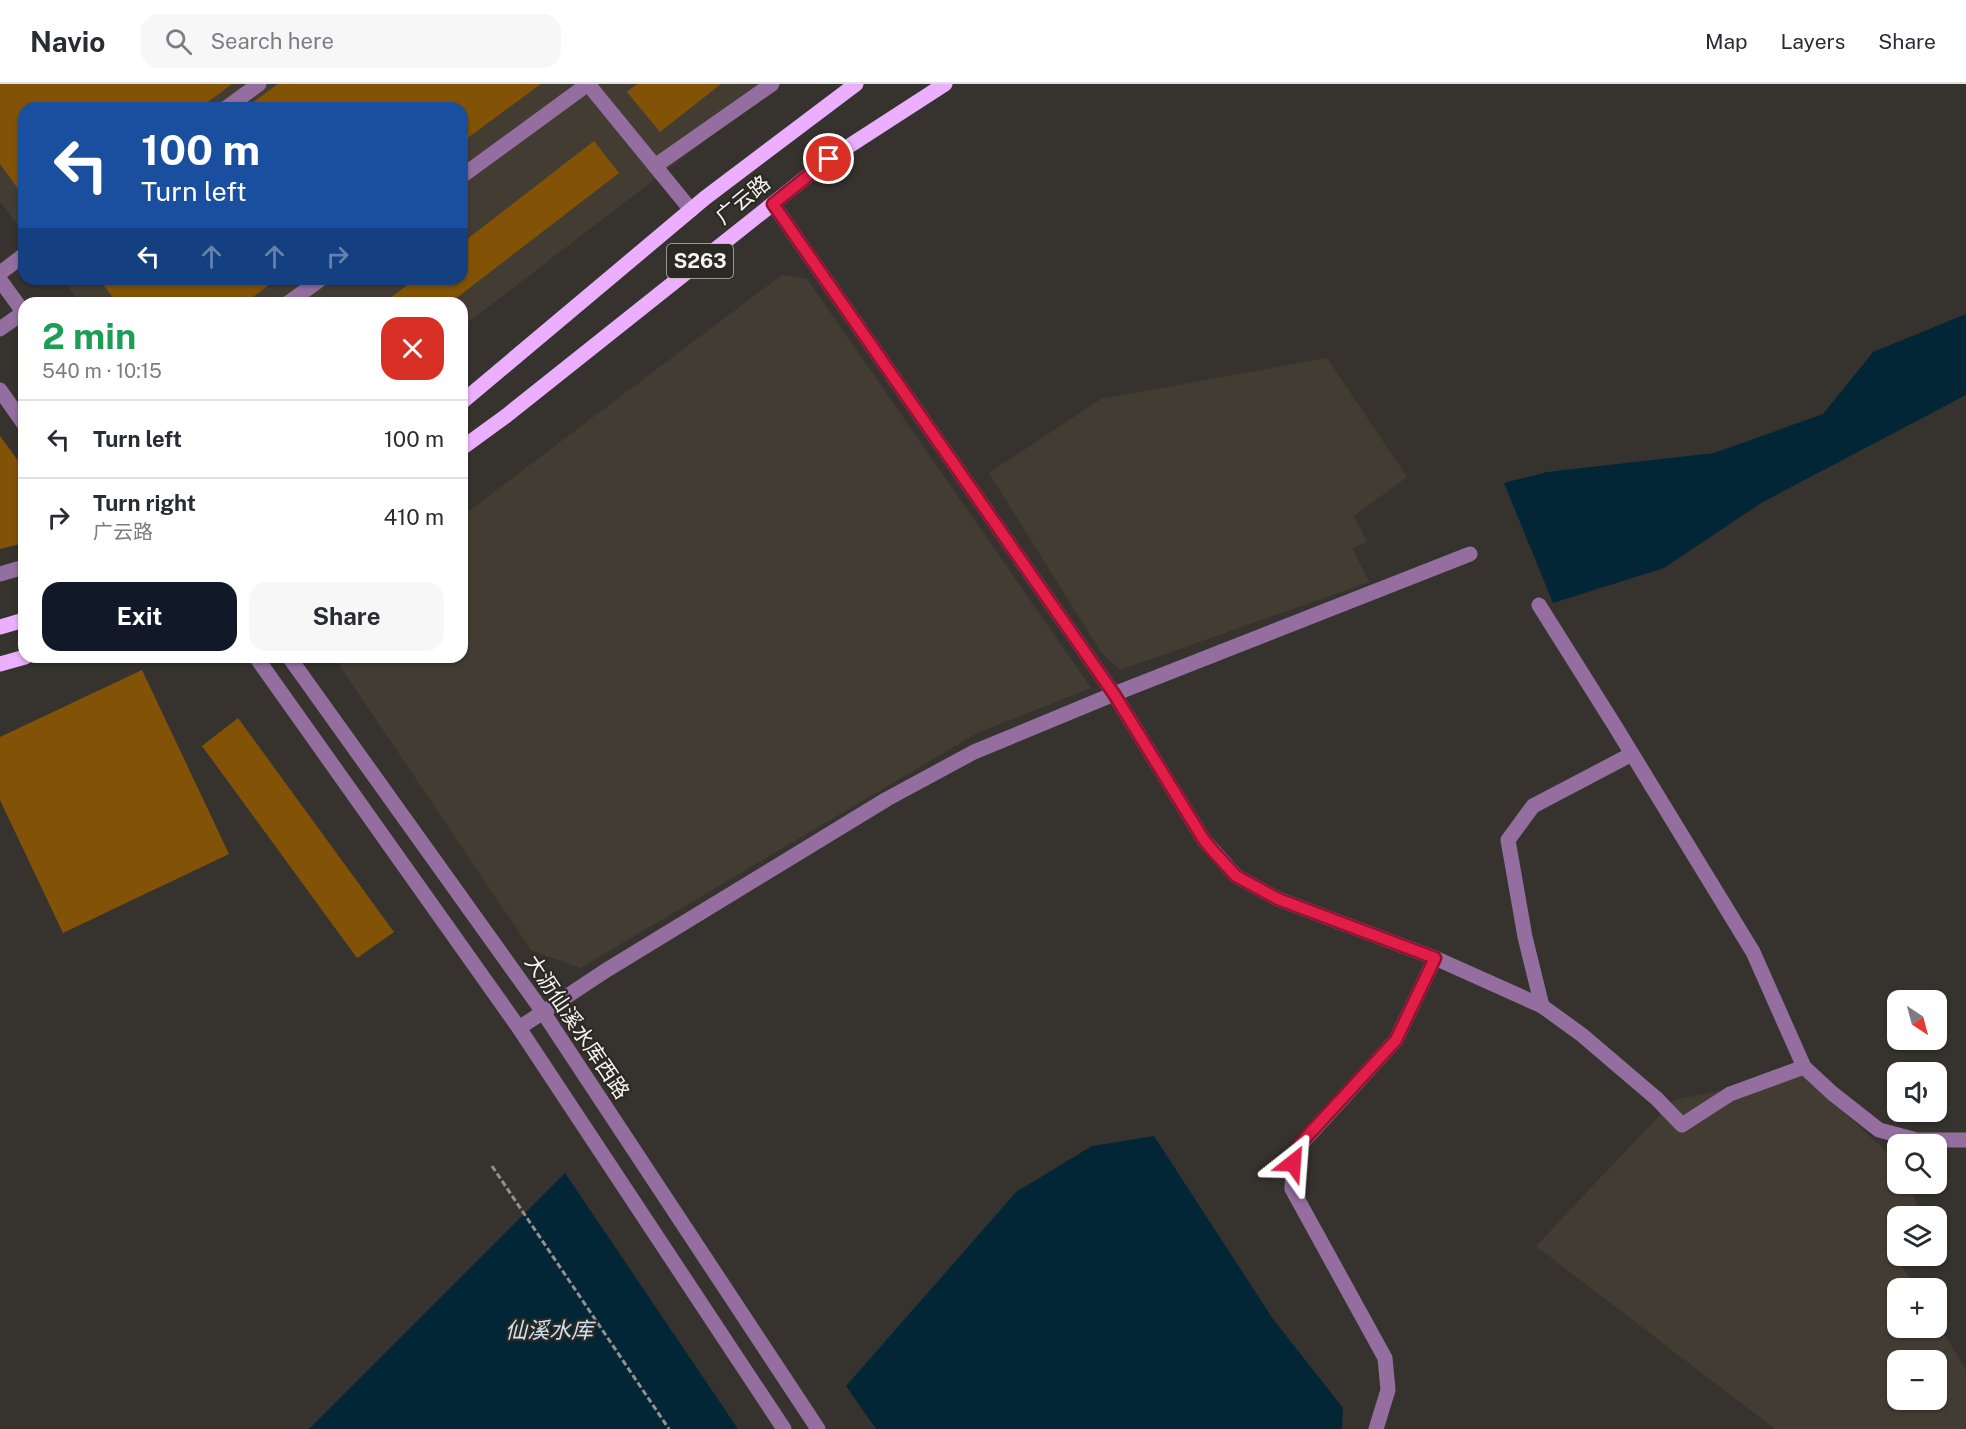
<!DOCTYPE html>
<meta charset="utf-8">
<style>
:root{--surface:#fff;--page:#f7f7f7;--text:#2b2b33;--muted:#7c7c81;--line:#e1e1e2;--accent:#111827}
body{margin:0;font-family:"Public Sans","Noto Sans SC",sans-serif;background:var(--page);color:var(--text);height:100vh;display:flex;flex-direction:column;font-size:22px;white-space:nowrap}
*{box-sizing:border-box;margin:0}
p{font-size:20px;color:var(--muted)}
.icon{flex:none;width:33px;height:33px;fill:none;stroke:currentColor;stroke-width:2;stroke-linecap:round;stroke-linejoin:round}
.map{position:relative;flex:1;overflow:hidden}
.sheet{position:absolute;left:18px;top:213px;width:450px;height:366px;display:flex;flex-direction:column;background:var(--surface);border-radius:18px;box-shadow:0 2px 4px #0004}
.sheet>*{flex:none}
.banner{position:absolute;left:18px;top:18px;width:450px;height:183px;border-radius:18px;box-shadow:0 2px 4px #0004;background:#1a4fa0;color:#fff;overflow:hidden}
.needle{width:39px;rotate:144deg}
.fabs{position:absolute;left:1887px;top:906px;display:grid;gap:12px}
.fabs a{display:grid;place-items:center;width:60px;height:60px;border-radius:12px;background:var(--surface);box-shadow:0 2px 4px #0004;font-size:30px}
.pin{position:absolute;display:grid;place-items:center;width:51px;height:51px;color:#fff;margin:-26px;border:3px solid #fff;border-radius:50%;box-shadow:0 2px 6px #0007}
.me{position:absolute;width:66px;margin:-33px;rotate:28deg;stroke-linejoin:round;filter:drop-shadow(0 0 4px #0008)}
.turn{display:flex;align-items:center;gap:21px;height:126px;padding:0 24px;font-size:27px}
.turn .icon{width:78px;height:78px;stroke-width:2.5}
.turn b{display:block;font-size:42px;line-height:51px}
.lanes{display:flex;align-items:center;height:57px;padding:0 24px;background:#0003;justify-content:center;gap:30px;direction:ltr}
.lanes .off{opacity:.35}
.round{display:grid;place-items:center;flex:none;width:63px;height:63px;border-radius:18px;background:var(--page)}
.headline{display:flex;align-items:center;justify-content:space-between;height:102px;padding:0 24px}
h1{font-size:36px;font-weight:700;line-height:45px;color:#1e9e55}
.button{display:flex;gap:12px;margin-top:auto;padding:12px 24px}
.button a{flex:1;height:69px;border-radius:18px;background:var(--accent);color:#fff;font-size:24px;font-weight:700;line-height:69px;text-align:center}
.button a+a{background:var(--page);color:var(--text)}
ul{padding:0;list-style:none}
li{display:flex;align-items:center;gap:18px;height:78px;padding:0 24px;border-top:2px solid var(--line)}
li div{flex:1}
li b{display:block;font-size:22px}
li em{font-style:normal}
header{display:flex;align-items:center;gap:36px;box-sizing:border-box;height:84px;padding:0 30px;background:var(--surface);border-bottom:2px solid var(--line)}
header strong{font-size:28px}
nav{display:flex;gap:33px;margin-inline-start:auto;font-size:21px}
.search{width:420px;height:54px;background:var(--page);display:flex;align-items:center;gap:15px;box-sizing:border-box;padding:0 21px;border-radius:18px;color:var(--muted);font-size:22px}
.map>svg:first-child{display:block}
.built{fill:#433c33;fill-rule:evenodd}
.water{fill:#032637}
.building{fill:#825307}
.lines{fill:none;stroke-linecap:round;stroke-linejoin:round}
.path{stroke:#93918d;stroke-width:3;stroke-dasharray:6 3;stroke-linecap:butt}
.minor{stroke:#936e9f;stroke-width:15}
.major{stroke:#ecaefe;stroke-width:15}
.route-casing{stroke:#92132f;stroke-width:15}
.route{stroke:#e11d48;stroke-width:10}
.labels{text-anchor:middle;stroke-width:4.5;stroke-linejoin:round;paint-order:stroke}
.shield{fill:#2c2925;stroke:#bab8b4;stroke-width:1.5}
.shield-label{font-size:20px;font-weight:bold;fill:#f7f5f2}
.street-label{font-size:21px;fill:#f7f5f2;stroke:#2c2925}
.water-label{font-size:22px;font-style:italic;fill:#cbe2f1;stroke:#2c2925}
</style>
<header>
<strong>Navio</strong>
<div class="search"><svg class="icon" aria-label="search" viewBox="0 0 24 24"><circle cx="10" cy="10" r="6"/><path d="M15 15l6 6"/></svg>Search here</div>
<nav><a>Map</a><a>Layers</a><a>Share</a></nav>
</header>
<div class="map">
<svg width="1966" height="1345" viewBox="0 0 1966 1345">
<rect width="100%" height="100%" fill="#36332f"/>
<g class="built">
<path d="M0 0H779L462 243V219H81L62 195H462V24H24V148L0 118Z"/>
<path d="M782 191 807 195 1091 604 979 648 580 884 531 866 334 573H462V432Z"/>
<path d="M1327 274 1407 393 1354 432 1367 458 1352 464 1369 498 1120 586 1101 568 989 389 1101 315Z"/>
<path d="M1804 990 1897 1078 1898 1100H1908L1922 1131 1898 1132V1172H1903L1898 1176 1916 1204H1898V1244H1936L1937 1238 1966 1286V1345H1775L1536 1162 1674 1016ZM1898 1276H1936V1316H1898Z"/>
</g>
<g class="water">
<path d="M1966 230V311L1761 419 1664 484 1553 519 1504 399 1547 388 1714 369 1823 330 1873 268Z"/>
<path d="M1154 1052 1273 1235 1343 1324 1342 1345H876L846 1302 1016 1108 1092 1062Z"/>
<path d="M565 1089 738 1345H309Z"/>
</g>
<g class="building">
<path d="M0 0H232L200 24H24V113L0 80Z"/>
<path d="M278 0H541L462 58V24H245Z"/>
<path d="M637 0H721L660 48 627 8Z"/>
<path d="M594 57 619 89 450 219H384L415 195H462V159Z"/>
<path d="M99 195H277L245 219H117Z"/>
<path d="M0 352 24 385V459L0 465Z"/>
<path d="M142 586 229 770 63 849 0 716V653Z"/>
<path d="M238 634 394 848 357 874 202 662Z"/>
</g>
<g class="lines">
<path class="path" d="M492 1082 669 1345"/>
<g class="minor">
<path d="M588 0 691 126"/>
<path d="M226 24 259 0"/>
<path d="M655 82 772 0"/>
<path d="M462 92 588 0"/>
<path d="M773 120 1114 610 1204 756 1236 792 1278 815 1435 874 1542 922 1582 951 1657 1015 1682 1041 1730 1010 1804 983"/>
<path d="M0 189 24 171"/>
<path d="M0 196 24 229"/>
<path d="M288 219 321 195"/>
<path d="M0 245 24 228"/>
<path d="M0 306 24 340"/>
<path d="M0 490 24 483"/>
<path d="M1539 521 1615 642 1753 868 1804 983 1832 1009 1879 1046 1917 1056H1966"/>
<path d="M256 573 519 944 784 1345"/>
<path d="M289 573 543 928 818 1345"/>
<path d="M1542 922 1525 853 1508 756 1533 722 1632 670"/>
<path d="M519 944 605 887 887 715 974 668 1114 610 1470 470"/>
<path d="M1376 1345 1388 1306 1385 1274 1292 1105 1293 1079 1301 1060 1396 956 1435 874"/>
</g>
<g class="major">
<path d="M462 318 705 114 856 0"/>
<path d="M462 364 506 332 829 75 945 0"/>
<path d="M0 543 24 536"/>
<path d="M0 580 25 573"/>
</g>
</g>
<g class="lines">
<g class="route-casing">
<path id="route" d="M829 75 773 120 1114 610 1204 756 1214 768 1236 792 1278 815 1435 874 1396 956 1300 1060 1293 1079"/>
</g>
<use href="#route" class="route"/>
</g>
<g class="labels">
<rect class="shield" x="667" y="160" width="66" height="34" rx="4.5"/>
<g class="shield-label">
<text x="700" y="184">S263</text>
</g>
<g class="street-label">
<text transform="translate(743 116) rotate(-39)" y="7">广云路</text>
<text transform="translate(577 943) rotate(56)" y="7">大沥仙溪水库西路</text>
</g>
<g class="water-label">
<text x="549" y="1254">仙溪水库</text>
</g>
</g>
</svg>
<div class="fabs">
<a><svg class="needle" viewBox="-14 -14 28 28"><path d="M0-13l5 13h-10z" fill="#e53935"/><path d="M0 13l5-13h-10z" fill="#7c7c81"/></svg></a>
<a><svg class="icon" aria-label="sound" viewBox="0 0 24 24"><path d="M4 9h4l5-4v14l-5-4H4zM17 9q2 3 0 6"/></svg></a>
<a><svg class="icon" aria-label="search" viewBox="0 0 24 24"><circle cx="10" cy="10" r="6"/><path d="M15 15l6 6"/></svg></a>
<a><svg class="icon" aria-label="layers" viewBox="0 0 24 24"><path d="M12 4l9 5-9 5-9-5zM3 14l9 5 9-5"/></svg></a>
<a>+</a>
<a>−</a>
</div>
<div class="pin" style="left:829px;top:75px;background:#d93025"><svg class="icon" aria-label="arrive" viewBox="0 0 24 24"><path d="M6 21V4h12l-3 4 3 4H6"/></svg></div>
<svg class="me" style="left:1293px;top:1079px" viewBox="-20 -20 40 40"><path d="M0-17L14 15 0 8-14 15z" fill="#e11d48" stroke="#fff" stroke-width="4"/></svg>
<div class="banner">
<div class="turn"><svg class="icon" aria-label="left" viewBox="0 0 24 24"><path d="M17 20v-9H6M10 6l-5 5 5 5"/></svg><div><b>100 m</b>Turn left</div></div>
<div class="lanes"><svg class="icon" aria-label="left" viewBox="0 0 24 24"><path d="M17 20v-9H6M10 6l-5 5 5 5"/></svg><svg class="icon off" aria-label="ahead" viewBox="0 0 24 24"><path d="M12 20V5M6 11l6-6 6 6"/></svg><svg class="icon off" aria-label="ahead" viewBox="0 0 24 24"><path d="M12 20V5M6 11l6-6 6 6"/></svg><svg class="icon off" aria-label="right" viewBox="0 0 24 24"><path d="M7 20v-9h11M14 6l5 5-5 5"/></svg></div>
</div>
<section class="sheet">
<div class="headline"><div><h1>2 min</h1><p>540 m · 10:15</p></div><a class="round" style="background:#d93025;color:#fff"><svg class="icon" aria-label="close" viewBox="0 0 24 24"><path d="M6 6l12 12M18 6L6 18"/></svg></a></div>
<ul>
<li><svg class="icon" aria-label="left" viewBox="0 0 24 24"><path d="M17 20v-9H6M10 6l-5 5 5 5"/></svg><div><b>Turn left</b></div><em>100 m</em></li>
<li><svg class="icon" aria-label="right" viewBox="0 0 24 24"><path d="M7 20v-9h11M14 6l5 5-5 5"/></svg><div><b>Turn right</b><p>广云路</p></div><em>410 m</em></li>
</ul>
<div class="button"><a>Exit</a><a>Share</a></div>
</section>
</div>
